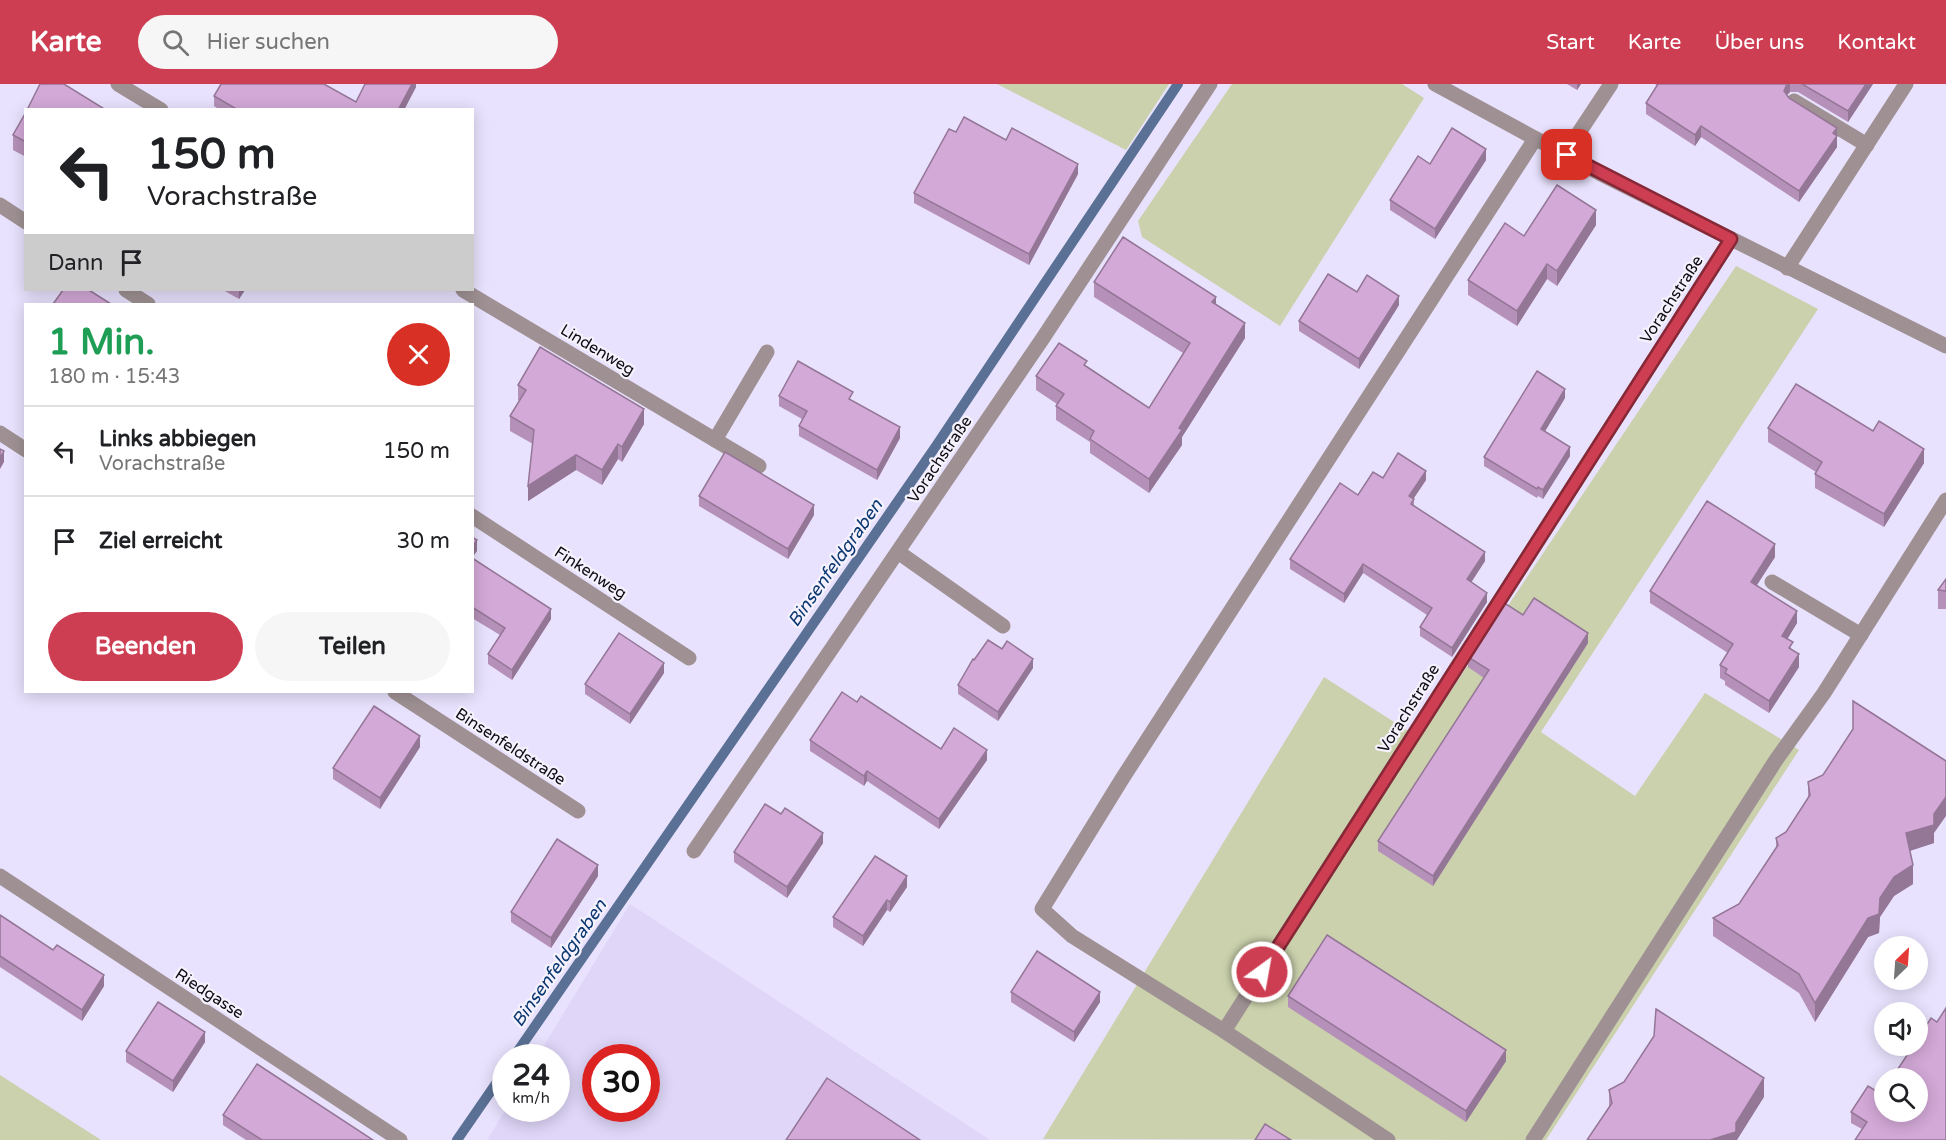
<!DOCTYPE html>
<html lang="de">
<meta charset="utf-8">
<style>
:root{--surface:#fff;--page:#f6f6f6;--text:#202124;--muted:#757577;--line:#e0e0e0;--accent:#ce3e53}
body{margin:0;font-family:"Varela Round",sans-serif;background:var(--page);color:var(--text);height:100vh;display:flex;flex-direction:column;font-size:22px;white-space:nowrap}
*{box-sizing:border-box;margin:0}
p{font-size:20px;color:var(--muted)}
.icon{flex:none;width:33px;height:33px;fill:none;stroke:currentColor;stroke-width:2;stroke-linecap:round;stroke-linejoin:round}
.map{position:relative;flex:1;overflow:hidden}
.sheet{position:absolute;left:24px;top:219px;width:450px;height:390px;display:flex;flex-direction:column;background:var(--surface);border-radius:0px;box-shadow:0 3px 15px #0003}
.sheet>*{flex:none}
.top-card{position:absolute;left:24px;top:24px;width:450px;height:183px;border-radius:0px;box-shadow:0 3px 15px #0003;background:#fff;color:var(--text);overflow:hidden}
.needle{width:39px;rotate:25deg}
.tools{position:absolute;left:1874px;top:852px;display:grid;gap:12px}
.tools a{display:grid;place-items:center;width:54px;height:54px;border-radius:50%;background:var(--surface);box-shadow:0 3px 15px #0003;font-size:30px}
.speed{position:absolute;left:492px;top:960px;display:flex;gap:12px;font-size:30px;font-weight:700;text-align:center}
.speed>*{display:grid;place-content:center;width:78px;height:78px;border-radius:50%;background:var(--surface);box-shadow:0 3px 15px #0003;line-height:1}
.speed small{font-size:15px;font-weight:400}
.speed .limit{border:9px solid #d22;background:#fff;color:#111}
.pin{position:absolute;display:grid;place-items:center;width:51px;height:51px;color:#fff;margin:-26px;border-radius:12px;box-shadow:0 3px 9px #0006}
.me{position:absolute;width:66px;margin:-33px;rotate:32deg;stroke-linejoin:round;filter:drop-shadow(0 0 4px #0008)}
.turn{display:flex;align-items:center;gap:21px;height:126px;padding:0 24px;font-size:27px}
.turn .icon{width:78px;height:78px;stroke-width:2.5}
.turn b{display:block;font-size:42px;line-height:51px}
.then{display:flex;align-items:center;height:57px;padding:0 24px;background:#0003;gap:12px;font-size:22px}
.round{display:grid;place-items:center;flex:none;width:63px;height:63px;border-radius:32px;background:var(--page)}
.overview{display:flex;align-items:center;justify-content:space-between;height:102px;padding:0 24px}
h1{font-size:36px;font-weight:700;line-height:45px;color:#1e9e55}
.action{display:flex;gap:12px;margin-top:auto;padding:12px 24px}
.action a{flex:1;height:69px;border-radius:36px;background:var(--accent);color:#fff;font-size:24px;font-weight:700;line-height:69px;text-align:center}
.action a+a{background:var(--page);color:var(--text)}
ul{padding:0;list-style:none}
li{display:flex;align-items:center;gap:18px;height:90px;padding:0 24px;border-top:2px solid var(--line)}
li div{flex:1}
li b{display:block;font-size:22px}
li em{font-style:normal}
header{display:flex;align-items:center;gap:36px;box-sizing:border-box;height:84px;padding:0 30px;background:var(--accent);color:#fff}
header strong{font-size:28px}
nav{display:flex;gap:33px;margin-inline-start:auto;font-size:21px}
.search{width:420px;height:54px;background:var(--page);display:flex;align-items:center;gap:15px;box-sizing:border-box;padding:0 21px;border-radius:33px;color:var(--muted);font-size:22px}
.map>svg:first-child{display:block}
.built{fill:#dfd6f8;fill-rule:evenodd}
.green{fill:#cad1ac}
.lines{fill:none;stroke-linecap:round;stroke-linejoin:round}
.stream{stroke:#5a7094;stroke-width:10}
.lane{stroke:#9f9193;stroke-width:15}
.street{stroke:#9f9193;stroke-width:15}
.wall{fill:#b591b9}
.shaded-wall{fill:#947696}
.building{fill:#d3a9d7;stroke:#947696;stroke-width:1.5}
.route-casing{stroke:#862836;stroke-width:15}
.route{stroke:#ce3e53;stroke-width:10}
.labels{text-anchor:middle;stroke-width:4.5;stroke-linejoin:round;paint-order:stroke}
.street-label{font-size:16px;fill:#0e0b14;stroke:#f5f2fd}
.water-label{font-size:18px;font-style:italic;fill:#0b3871;stroke:#f5f2fd}
</style>
<header>
<strong>Karte</strong>
<div class="search"><svg class="icon" aria-label="search" viewBox="0 0 24 24"><circle cx="10" cy="10" r="6"/><path d="M15 15l6 6"/></svg>Hier suchen</div>
<nav><a>Start</a><a>Karte</a><a>Über uns</a><a>Kontakt</a></nav>
</header>
<div class="map">
<svg width="1946" height="1056" viewBox="0 0 1946 1056">
<rect width="100%" height="100%" fill="#e9e2fe"/>
<path class="built" d="M630 820 990 1056H487L506 1025 556 1024V974L537 973ZM596 974H646V1024H596Z"/>
<g class="green">
<path d="M997 0H1169L1126 66Z"/>
<path d="M1232 0H1402L1424 14 1280 242 1142 153 1138 137Z"/>
<path d="M1736 182 1818 225 1541 648 1635 712 1705 609 1799 666 1546 1056 1043 1055 1324 593 1419 654Z"/>
<path d="M0 991 101 1056H0Z"/>
</g>
<g class="lines">
<g class="stream">
<path d="M513 974 936 362 1178 0"/>
<path d="M457 1056 506 985"/>
</g>
<g class="lane">
<path d="M1794 17 1867 61"/>
<path d="M1567 71 1578 50 1611 0"/>
<path d="M715 356 767 268"/>
<path d="M898 468 1003 542"/>
<path d="M1772 498 1861 551"/>
<path d="M1224 947 1072 852 1042 825 1122 695 1535 55"/>
</g>
<g class="street">
<path d="M118 0 161 26"/>
<path d="M1435 0 1599 89 1946 262"/>
<path d="M0 121 26 138"/>
<path d="M1787 184 1906 0"/>
<path d="M126 206 148 220"/>
<path d="M463 206 759 382"/>
<path d="M0 349 26 366"/>
<path d="M472 432 689 574"/>
<path d="M395 608 578 727"/>
<path d="M694 767 1043 254 1210 0"/>
<path d="M0 792 400 1056"/>
<path d="M1388 1056 1224 947 1731 155"/>
<path d="M1533 1056 1776 676 1824 609 1946 416"/>
</g>
</g>
<g class="wall">
<path d="M416 0V3L404 26H220L214 22V12L356 18Z"/>
<path d="M1567 0H1581L1577 6Z"/>
<path d="M1655 0H1873L1848 38 1798 8H1790L1787 11 1789 14 1837 44V63L1799 118 1701 53 1695 62 1646 30V19L1657 2Z"/>
<path d="M26 28V73L13 66V51Z"/>
<path d="M956 48 1006 56 1078 90 1029 181 914 119V109Z"/>
<path d="M1486 76 1435 155 1390 126V116L1430 80Z"/>
<path d="M1596 141 1557 202 1547 195 1517 242 1468 211V196L1524 152Z"/>
<path d="M1094 198 1216 221 1245 254 1182 353V361L1149 409 1090 369V358L1056 336V322L1057 320 1036 306V292L1087 282 1149 324 1183 269 1094 213Z"/>
<path d="M223 206H245L239 215Z"/>
<path d="M1357 208 1399 221 1359 285 1299 247V237Z"/>
<path d="M518 301 644 340 622 378 618 375 602 401 576 386 528 417 533 360 510 347V332L519 317 518 316Z"/>
<path d="M779 312 853 317 900 354 877 396 799 352V342L802 335 779 322Z"/>
<path d="M1565 314 1545 347 1570 372 1543 415 1538 412 1537 414 1484 382V373Z"/>
<path d="M1768 344 1924 379 1884 443 1815 404V390L1816 388 1768 358Z"/>
<path d="M1383 394 1426 396 1414 414V422L1485 477 1471 498 1487 518 1452 573 1420 552V543L1427 531 1363 489 1344 519 1290 485V475L1358 411Z"/>
<path d="M699 412 814 431 788 475 699 422Z"/>
<path d="M1775 473 1757 501 1797 539 1787 555 1799 583 1769 629 1725 601V597L1720 594V581L1728 569 1650 519V507Z"/>
<path d="M472 474 551 535 512 596 488 580V570L500 551 472 534Z"/>
<path d="M1946 495V525H1938V506Z"/>
<path d="M1523 531 1588 559 1433 802 1378 767V757L1484 594 1468 583V573Z"/>
<path d="M1002 565 1033 584 998 637 958 610V601L974 576Z"/>
<path d="M664 589 630 640 585 610V600Z"/>
<path d="M857 618 941 665 987 676 939 745 867 697 864 702 810 667V656Z"/>
<path d="M420 663 380 725 333 695V684Z"/>
<path d="M1808 698 1934 749V759L1910 767 1913 800 1894 812 1880 833 1879 849 1868 853 1815 938 1799 909 1713 852V834L1739 820 1776 764V754L1786 748 1808 713Z"/>
<path d="M823 759 787 814 734 778V768Z"/>
<path d="M598 792 551 864 511 838V828Z"/>
<path d="M907 803 890 828 887 826 863 862 833 843V833Z"/>
<path d="M0 831 104 902 82 937 0 883Z"/>
<path d="M1011 908 1100 918 1074 958 1011 918Z"/>
<path d="M1288 912 1506 977 1466 1038 1288 923Z"/>
<path d="M1937 938 1946 1056 1862 1045 1851 1039V1028L1881 1010Z"/>
<path d="M205 958 173 1008 126 978V967Z"/>
<path d="M1609 1006 1764 1013 1609 1023Z"/>
<path d="M223 1031 373 1056H246L223 1041Z"/>
</g>
<g class="shaded-wall">
<path d="M412 0H416V3L404 26H398Z"/>
<path d="M1577 0H1581L1577 6Z"/>
<path d="M1787 0H1790V8L1786 12 1784 7Z"/>
<path d="M1866 0H1873L1848 38V27Z"/>
<path d="M1701 42V53L1695 62V51Z"/>
<path d="M1837 44V63L1799 118V107Z"/>
<path d="M1486 65V76L1435 155V145Z"/>
<path d="M1078 80V90L1029 181V170Z"/>
<path d="M1596 126V141L1557 202V187Z"/>
<path d="M1547 180V195L1517 242V227Z"/>
<path d="M239 206H245L239 215Z"/>
<path d="M1399 212V221L1359 285V275Z"/>
<path d="M1216 213V227L1212 218Z"/>
<path d="M1245 239V254L1182 353V361L1149 409V395L1179 344Z"/>
<path d="M1565 305V314L1541 354V345Z"/>
<path d="M644 325V340L622 378V363Z"/>
<path d="M900 343V354L877 396V386Z"/>
<path d="M618 360V375L602 401V386Z"/>
<path d="M1570 363V372L1543 415V406Z"/>
<path d="M1924 365V379L1884 443V430Z"/>
<path d="M4 367V378L0 385V374Z"/>
<path d="M576 371V386L528 417V402Z"/>
<path d="M1426 387V396L1409 421V412Z"/>
<path d="M814 421V431L788 475V465Z"/>
<path d="M477 456V467L472 474V463Z"/>
<path d="M1775 460V473L1751 510V498Z"/>
<path d="M1485 468V477L1467 505V495Z"/>
<path d="M1363 480V489L1344 519V510Z"/>
<path d="M1487 509V518L1452 573V564Z"/>
<path d="M551 525V535L512 596V586Z"/>
<path d="M1797 527V539L1782 564V552Z"/>
<path d="M1588 549V559L1433 802V792Z"/>
<path d="M1799 570V583L1769 629V617Z"/>
<path d="M1033 575V584L998 637V628Z"/>
<path d="M664 579V589L630 640V630Z"/>
<path d="M420 652V663L380 725V714Z"/>
<path d="M987 666V676L939 745V735Z"/>
<path d="M867 687V697L864 702V692Z"/>
<path d="M1946 713V732L1934 749V759L1906 768V749Z"/>
<path d="M823 749V759L787 814V803Z"/>
<path d="M598 781V792L551 864V854Z"/>
<path d="M1913 781V800L1894 812 1880 833 1879 849 1868 853 1815 938V919L1880 814 1894 793Z"/>
<path d="M907 792V803L890 828V818Z"/>
<path d="M887 816V826L863 862V852Z"/>
<path d="M104 891V902L82 937V926Z"/>
<path d="M1100 908V918L1074 958V948Z"/>
<path d="M205 948V958L173 1008V997Z"/>
<path d="M1506 966V977L1466 1038V1027Z"/>
<path d="M1764 994V1013L1737 1056H1710L1736 1039Z"/>
</g>
<g class="building">
<path d="M40 0H64L106 26H27Z"/>
<path d="M221 0H324L356 18 365 0H412L398 26H238L214 12Z"/>
<path d="M1658 0H1787L1784 7 1789 14 1837 44 1833 49 1837 52 1799 107 1701 42 1695 51 1646 19Z"/>
<path d="M1802 0H1866L1848 27Z"/>
<path d="M26 28V58L13 51Z"/>
<path d="M964 33 1006 56 1012 44 1078 80 1029 170 914 109 949 45 956 48Z"/>
<path d="M1452 44 1486 65 1435 145 1390 116 1418 72 1430 80Z"/>
<path d="M1557 101 1596 126 1557 187 1547 180 1517 227 1468 196 1505 139 1524 152Z"/>
<path d="M1123 153 1216 213 1212 218 1245 239 1179 344 1182 346 1149 395 1090 355 1094 347 1056 322 1064 310 1036 292 1059 259 1087 277 1084 281 1149 324 1190 259 1094 198Z"/>
<path d="M1328 190 1357 208 1367 191 1399 212 1359 275 1299 237Z"/>
<path d="M63 206H89L111 220H53Z"/>
<path d="M540 263 644 325 622 363 618 360 602 386 576 371 528 402 534 346 510 332 526 306 518 301Z"/>
<path d="M798 277 853 308 849 315 900 343 877 386 799 342 807 327 779 312Z"/>
<path d="M1537 287 1565 305 1541 345 1570 363 1543 406 1538 403 1537 405 1484 373Z"/>
<path d="M1796 300 1873 347 1879 337 1924 365 1884 430 1815 390 1822 378 1768 344Z"/>
<path d="M0 365 4 367 0 374Z"/>
<path d="M725 368 814 421 788 465 699 412Z"/>
<path d="M1398 369 1426 387 1409 412 1414 415 1411 420 1485 468 1467 495 1487 509 1452 564 1420 543 1432 524 1363 480 1344 510 1290 475 1340 399 1358 411 1373 388 1383 394Z"/>
<path d="M1707 417 1775 460 1751 498 1797 527 1782 552 1793 558 1789 564 1799 570 1769 617 1725 589 1727 585 1720 581 1733 560 1650 507Z"/>
<path d="M472 453 477 456 472 463Z"/>
<path d="M472 474 551 525 512 586 488 570 505 544 472 523Z"/>
<path d="M1946 495V507L1938 506Z"/>
<path d="M1534 514 1588 549 1433 792 1378 757 1489 586 1468 573 1503 518 1523 531Z"/>
<path d="M619 549 664 579 630 630 585 600Z"/>
<path d="M988 556 1002 565 1007 557 1033 575 998 628 958 601 973 575 974 576Z"/>
<path d="M842 608 857 618 861 612 941 665 954 644 987 666 939 735 867 687 864 692 810 656Z"/>
<path d="M1853 617 1946 677V713L1934 730V741L1906 749 1913 781 1894 793 1880 814 1879 830 1868 834 1815 919 1799 890 1713 834 1739 820 1778 761 1776 754 1786 748 1810 711 1808 698 1823 691 1853 645Z"/>
<path d="M374 622 420 652 380 714 333 684Z"/>
<path d="M765 720 781 730 785 724 823 749 787 803 734 768Z"/>
<path d="M557 755 598 781 551 854 511 828Z"/>
<path d="M875 772 907 792 890 818 887 816 863 852 833 833Z"/>
<path d="M0 831 53 866 57 861 104 891 82 926 0 872Z"/>
<path d="M1327 851 1506 966 1466 1027 1288 912Z"/>
<path d="M1037 867 1100 908 1074 948 1011 908Z"/>
<path d="M158 918 205 948 173 997 126 967Z"/>
<path d="M1946 924V1056H1855L1867 1038 1851 1028 1868 1002 1881 1010 1884 1006V1028H1917V994H1892L1913 962H1917V956L1931 934 1937 938Z"/>
<path d="M1656 925 1764 994 1736 1039V1048L1710 1056H1587L1612 1019 1609 1006 1624 998 1654 952Z"/>
<path d="M257 980 373 1056H262L223 1031Z"/>
<path d="M827 994 920 1056H786Z"/>
<path d="M1265 1040 1291 1056H1255Z"/>
</g>
<g class="lines">
<g class="route-casing">
<path id="route" d="M1262 888 1731 155 1567 71"/>
</g>
<use href="#route" class="route"/>
</g>
<g class="labels">
<g class="street-label">
<text transform="translate(1671 215) rotate(-57)" y="6">Vorachstraße</text>
<text transform="translate(598 265) rotate(31)" y="6">Lindenweg</text>
<text transform="translate(939 375) rotate(-56)" y="6">Vorachstraße</text>
<text transform="translate(591 488) rotate(33)" y="6">Finkenweg</text>
<text transform="translate(1408 624) rotate(-58)" y="6">Vorachstraße</text>
<text transform="translate(511 662) rotate(33)" y="6">Binsenfeldstraße</text>
<text transform="translate(210 909) rotate(33)" y="6">Riedgasse</text>
</g>
<g class="water-label">
<text transform="translate(835 479) rotate(-55)" y="6">Binsenfeldgraben</text>
<text transform="translate(559 879) rotate(-55)" y="6">Binsenfeldgraben</text>
</g>
</g>
</svg>
<div class="tools">
<a><svg class="needle" viewBox="-14 -14 28 28"><path d="M0-13l5 13h-10z" fill="#e53935"/><path d="M0 13l5-13h-10z" fill="#757577"/></svg></a>
<a><svg class="icon" aria-label="sound" viewBox="0 0 24 24"><path d="M4 9h4l5-4v14l-5-4H4zM17 9q2 3 0 6"/></svg></a>
<a><svg class="icon" aria-label="search" viewBox="0 0 24 24"><circle cx="10" cy="10" r="6"/><path d="M15 15l6 6"/></svg></a>
</div>
<div class="speed"><div>24<small>km/h</small></div><div class="limit">30</div></div>
<div class="pin" style="left:1567px;top:71px;background:#d93025"><svg class="icon" aria-label="arrive" viewBox="0 0 24 24"><path d="M6 21V4h12l-3 4 3 4H6"/></svg></div>
<svg class="me" style="left:1262px;top:888px" viewBox="-20 -20 40 40"><circle r="17" fill="#ce3e53" stroke="#fff" stroke-width="3"/><path d="M0-11L8 9 0 5-8 9z" fill="#fff"/></svg>
<div class="top-card">
<div class="turn"><svg class="icon" aria-label="left" viewBox="0 0 24 24"><path d="M17 20v-9H6M10 6l-5 5 5 5"/></svg><div><b>150 m</b>Vorachstraße</div></div>
<div class="then">Dann<svg class="icon" aria-label="arrive" viewBox="0 0 24 24"><path d="M6 21V4h12l-3 4 3 4H6"/></svg></div>
</div>
<section class="sheet">
<div class="overview"><div><h1>1 Min.</h1><p>180 m · 15:43</p></div><a class="round" style="background:#d93025;color:#fff"><svg class="icon" aria-label="close" viewBox="0 0 24 24"><path d="M6 6l12 12M18 6L6 18"/></svg></a></div>
<ul>
<li><svg class="icon" aria-label="left" viewBox="0 0 24 24"><path d="M17 20v-9H6M10 6l-5 5 5 5"/></svg><div><b>Links abbiegen</b><p>Vorachstraße</p></div><em>150 m</em></li>
<li><svg class="icon" aria-label="arrive" viewBox="0 0 24 24"><path d="M6 21V4h12l-3 4 3 4H6"/></svg><div><b>Ziel erreicht</b></div><em>30 m</em></li>
</ul>
<div class="action"><a>Beenden</a><a>Teilen</a></div>
</section>
</div>
